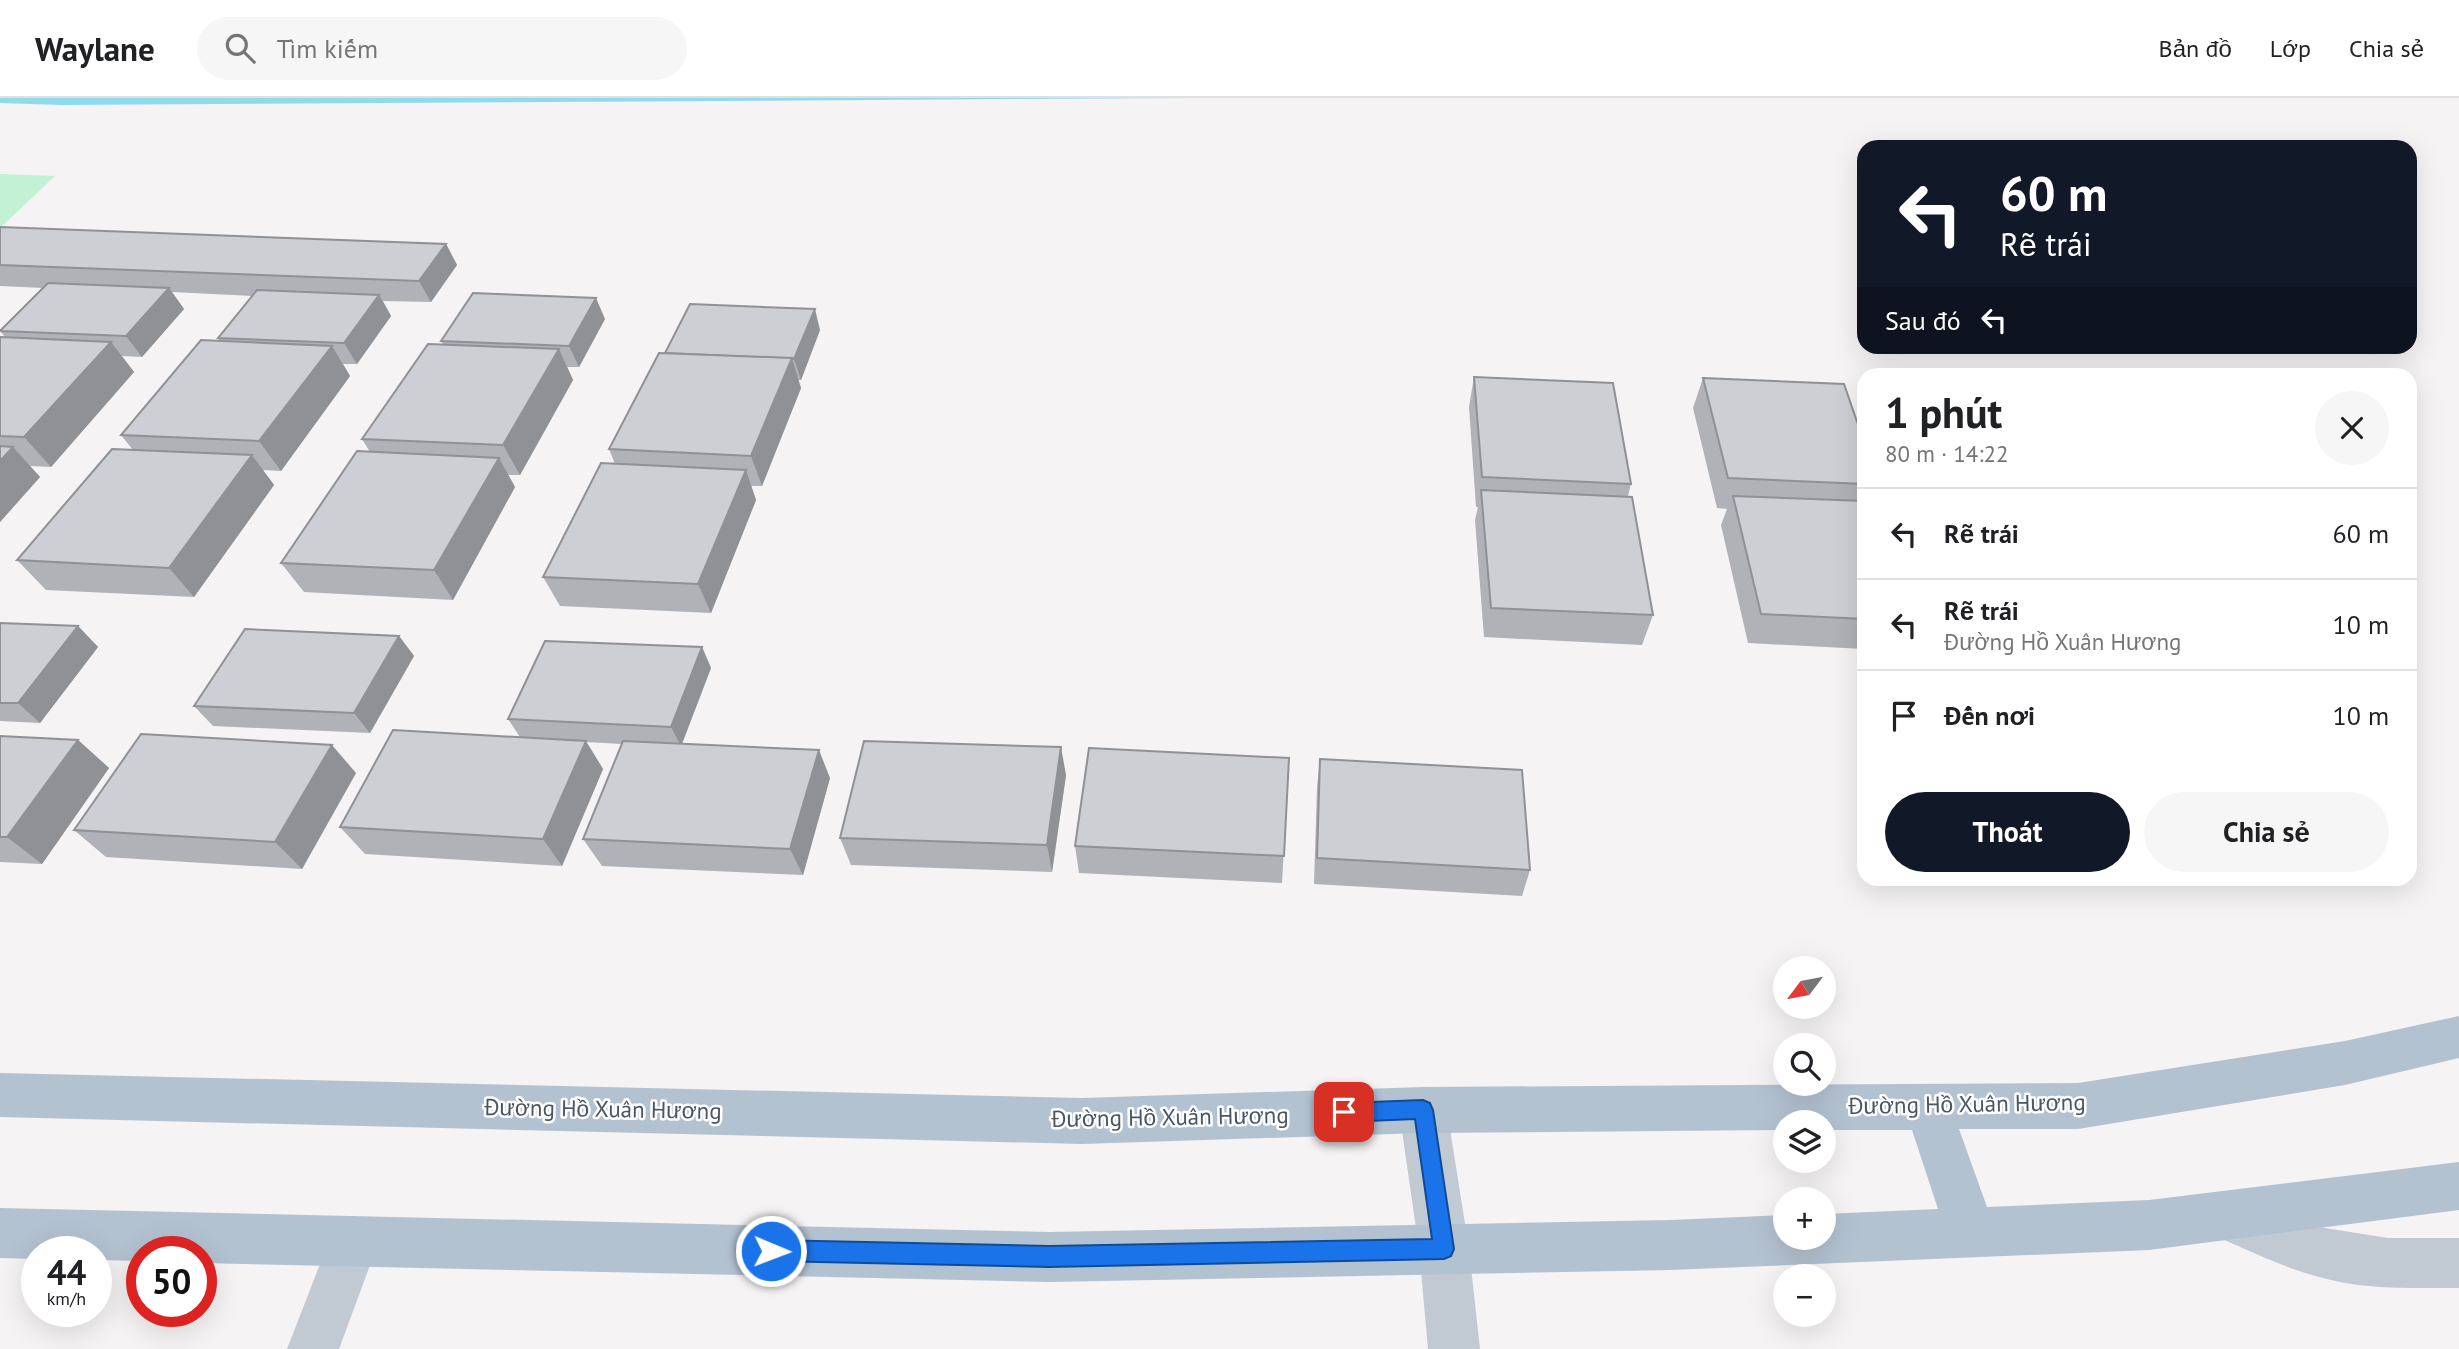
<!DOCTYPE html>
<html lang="vi">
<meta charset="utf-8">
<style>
:root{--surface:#fff;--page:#f6f6f6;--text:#202124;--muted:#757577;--line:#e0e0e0;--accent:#111827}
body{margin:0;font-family:"PT Sans",sans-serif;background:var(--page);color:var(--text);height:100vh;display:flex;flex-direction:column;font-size:26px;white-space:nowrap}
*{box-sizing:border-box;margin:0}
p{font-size:23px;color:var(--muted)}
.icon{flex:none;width:38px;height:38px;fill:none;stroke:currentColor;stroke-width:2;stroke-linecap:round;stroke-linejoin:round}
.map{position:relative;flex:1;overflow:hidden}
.drawer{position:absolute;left:1857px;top:270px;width:560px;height:518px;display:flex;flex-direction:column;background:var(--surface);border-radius:21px;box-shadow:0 7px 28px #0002}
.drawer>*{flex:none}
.guide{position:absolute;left:1857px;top:42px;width:560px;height:214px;border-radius:21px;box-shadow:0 7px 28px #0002;background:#111827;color:#fff;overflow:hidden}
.needle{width:46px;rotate:238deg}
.fabs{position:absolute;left:1773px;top:858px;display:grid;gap:14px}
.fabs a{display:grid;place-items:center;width:63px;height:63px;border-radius:50%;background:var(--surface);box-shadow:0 7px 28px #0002;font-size:35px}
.speed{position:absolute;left:21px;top:1138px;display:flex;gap:14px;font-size:35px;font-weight:700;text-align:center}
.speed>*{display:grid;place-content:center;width:91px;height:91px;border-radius:50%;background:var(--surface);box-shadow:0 7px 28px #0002;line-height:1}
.speed small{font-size:18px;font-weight:400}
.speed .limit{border:10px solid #d22;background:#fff;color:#111}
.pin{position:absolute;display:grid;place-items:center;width:60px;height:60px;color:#fff;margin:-30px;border-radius:14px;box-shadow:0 4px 10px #0006}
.me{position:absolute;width:77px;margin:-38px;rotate:91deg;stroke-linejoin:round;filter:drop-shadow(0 0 5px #0008)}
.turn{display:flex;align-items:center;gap:24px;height:147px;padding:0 28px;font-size:32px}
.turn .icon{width:91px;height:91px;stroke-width:2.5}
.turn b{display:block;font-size:49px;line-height:60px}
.then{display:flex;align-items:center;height:66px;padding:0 28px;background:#0003;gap:14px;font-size:26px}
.round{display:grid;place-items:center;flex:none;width:74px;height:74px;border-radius:37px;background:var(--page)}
.overview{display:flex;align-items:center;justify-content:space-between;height:119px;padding:0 28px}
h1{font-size:42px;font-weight:700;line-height:52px}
.cta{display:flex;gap:14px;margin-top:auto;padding:14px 28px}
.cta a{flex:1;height:80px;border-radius:42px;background:var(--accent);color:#fff;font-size:28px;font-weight:700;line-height:80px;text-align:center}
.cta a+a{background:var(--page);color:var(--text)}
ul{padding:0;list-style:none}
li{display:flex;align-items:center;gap:21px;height:91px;padding:0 28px;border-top:2px solid var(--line)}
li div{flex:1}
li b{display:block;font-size:26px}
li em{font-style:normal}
header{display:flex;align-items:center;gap:42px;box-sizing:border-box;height:98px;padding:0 35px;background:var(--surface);border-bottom:2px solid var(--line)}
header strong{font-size:33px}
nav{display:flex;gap:38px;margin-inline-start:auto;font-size:24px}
.search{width:490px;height:63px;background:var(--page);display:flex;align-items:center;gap:18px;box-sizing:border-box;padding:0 24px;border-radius:38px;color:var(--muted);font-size:26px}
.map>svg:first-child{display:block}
.green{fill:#c3f1d5}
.water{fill:#90daee}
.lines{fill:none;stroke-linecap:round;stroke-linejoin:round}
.minor{fill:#c1cad2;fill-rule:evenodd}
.major{fill:#b3c2d1;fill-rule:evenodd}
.wall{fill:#b0b2b7}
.shaded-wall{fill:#909195}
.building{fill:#cdcfd5;stroke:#909195;stroke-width:2}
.route{fill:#1a73e8;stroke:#114b97;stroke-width:2}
.labels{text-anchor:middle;stroke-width:5;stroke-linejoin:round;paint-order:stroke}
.near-street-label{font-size:23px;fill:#4a5661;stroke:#fff}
</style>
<header>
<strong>Waylane</strong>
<div class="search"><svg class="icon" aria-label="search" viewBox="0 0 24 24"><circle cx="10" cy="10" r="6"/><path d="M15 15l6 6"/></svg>Tìm kiếm</div>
<nav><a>Bản đồ</a><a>Lớp</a><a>Chia sẻ</a></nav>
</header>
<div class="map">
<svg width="2459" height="1251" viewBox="0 0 2459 1251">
<rect width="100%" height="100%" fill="#f5f3f3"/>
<path class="green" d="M0 76 55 78 0 130Z"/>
<path class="water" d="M0 0H1194L61 7 0 5Z"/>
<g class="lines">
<g class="minor">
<path d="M1423 989 1440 996 1447 1012 1469 1151 1480 1251H1428L1419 1151 1399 1012 1406 996Z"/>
<path d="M2225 1093 2319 1129 2388 1140H2459V1190C2412 1190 2364 1192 2319 1179 2281 1169 2244 1150 2208 1135L2200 1118 2208 1101Z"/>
<path d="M354 1118 372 1125 379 1143 339 1251H287L336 1125Z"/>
</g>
<path class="major" d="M2459 918V960L2345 987 2078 1031H1959L1987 1109 2149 1102 2459 1064V1112L2149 1152 1671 1172 1049 1184 201 1165V1153H142V1163L96 1162V1153H37V1161L0 1160V1110L1049 1134 1671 1122 1785 1117V1139H1824V1116L1938 1111 1912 1032H1824V1024H1785V1032L1423 1035 1082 1046 0 1019V975L1082 1000 1423 989 2078 985 2345 943Z"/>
</g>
<g class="wall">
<path d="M0 129 446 146 457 167 431 204 383 203 391 218 357 266H343L350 278 281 373 263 372 274 387 194 499 46 492 17 462 133 352 121 337 220 243 218 240 253 198 172 194 184 211 142 259 122 258 134 274 51 369 30 368 40 379 0 424V239H5L0 233 44 190 0 188Z"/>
<path d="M605 221 579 269H567L573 282 520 377H508L515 389 453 502 304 494 281 465 370 354 362 341 443 246 441 243Z"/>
<path d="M820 232 801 282H798L801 290 762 388H751L756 402 711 515 560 508 543 479 615 366 609 351 665 255Z"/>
<path d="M1474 279 1631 386 1628 398 1653 517 1642 547 1484 539 1475 422 1478 409H1476L1469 309Z"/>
<path d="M1703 280 1864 344V551L1748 545 1721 427 1727 411 1717 410 1693 310Z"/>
<path d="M0 525 78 528 98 549 40 625 0 623Z"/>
<path d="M399 538 414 558 370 635 213 628 194 608Z"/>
<path d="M702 549 711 570 682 646 830 680 803 777 602 768 583 741 622 646 586 644 603 671 562 768 365 756 340 729 520 639 508 621Z"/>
<path d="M0 638 78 642 109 670 42 766 0 764Z"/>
<path d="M1289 660 1282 785 1079 775 1075 748Z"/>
<path d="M1320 661 1530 772 1522 798 1314 786 1317 689Z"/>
<path d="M356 675 302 771 106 759 74 732Z"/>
<path d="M1066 677 1052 774 851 767 840 740Z"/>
</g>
<g class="shaded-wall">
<path d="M446 146 457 167 431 204 419 183Z"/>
<path d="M169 190 184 211 142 259 126 238Z"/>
<path d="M379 197 391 218 357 266 344 245Z"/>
<path d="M596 200 605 221 579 269 569 248Z"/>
<path d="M815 211 820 232 801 282 794 261Z"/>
<path d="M111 244 134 274 51 369 24 339Z"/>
<path d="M332 248 350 278 281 373 259 343Z"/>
<path d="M559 251 573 282 520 377 503 347Z"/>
<path d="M792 260 801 290 762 388 751 358Z"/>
<path d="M13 349 40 379 0 424V363Z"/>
<path d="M252 357 274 387 194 499 169 470Z"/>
<path d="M499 360 515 389 453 502 434 472Z"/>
<path d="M746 372 756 402 711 515 698 486Z"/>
<path d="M78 528 98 549 40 625 18 605Z"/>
<path d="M399 538 414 558 370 635 354 615Z"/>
<path d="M702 549 711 570 681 648 671 629Z"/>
<path d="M78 642 109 670 42 766 7 739Z"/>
<path d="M586 643 603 671 562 768 543 741Z"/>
<path d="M332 647 356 675 302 771 275 744Z"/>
<path d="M1061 649 1066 677 1052 774 1047 747Z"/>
<path d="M819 652 830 680 803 777 790 751Z"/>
</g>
<g class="building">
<path d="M0 129 446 146 419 183 0 167Z"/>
<path d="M48 185 169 190 126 238 0 233Z"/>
<path d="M257 192 379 197 344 245 218 240Z"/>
<path d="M473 195 596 200 569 248 441 243Z"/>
<path d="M690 206 815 211 794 261 665 255Z"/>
<path d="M0 239 111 244 24 339 0 338Z"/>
<path d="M201 242 332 248 259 343 121 337Z"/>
<path d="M428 246 559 251 503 347 362 341Z"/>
<path d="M659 255 792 260 751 358 609 351Z"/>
<path d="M1474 279 1613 285 1631 386 1482 379Z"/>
<path d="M1703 280 1844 286 1864 344V386L1728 380Z"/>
<path d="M0 348 13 349 0 363Z"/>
<path d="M112 351 252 357 169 470 17 462Z"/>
<path d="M357 353 499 360 434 472 281 465Z"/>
<path d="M601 365 746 372 698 486 543 479Z"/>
<path d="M1481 392 1632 399 1653 517 1491 510Z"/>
<path d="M1733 398 1864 403V521L1761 516Z"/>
<path d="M0 525 78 528 18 605H0Z"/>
<path d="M245 531 399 538 354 615 194 608Z"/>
<path d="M545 543 702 549 671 629 508 621Z"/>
<path d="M393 632 586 643 543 741 340 729Z"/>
<path d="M141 636 332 647 275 744 74 732Z"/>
<path d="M0 638 78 642 7 739H0Z"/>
<path d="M623 643 819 652 790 751 583 741Z"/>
<path d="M864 643 1061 649 1047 747 840 740Z"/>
<path d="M1089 650 1289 660 1284 758 1075 748Z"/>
<path d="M1320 661 1522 672 1530 772 1317 760Z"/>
</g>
<path class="route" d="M1423 1002 1430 1005 1433 1012 1454 1151 1451 1158 1444 1161 1049 1169 771 1163 764 1160 761 1153 764 1145 771 1142 1049 1148 1432 1141 1415 1021 1344 1024 1337 1021 1335 1014 1337 1008 1344 1005Z"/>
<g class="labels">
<g class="near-street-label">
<text transform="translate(1967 1006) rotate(-1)" y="8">Đường Hồ Xuân Hương</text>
<text transform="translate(603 1011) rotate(1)" y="8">Đường Hồ Xuân Hương</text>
<text transform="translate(1170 1019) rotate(-1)" y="8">Đường Hồ Xuân Hương</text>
</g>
</g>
</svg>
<div class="fabs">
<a><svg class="needle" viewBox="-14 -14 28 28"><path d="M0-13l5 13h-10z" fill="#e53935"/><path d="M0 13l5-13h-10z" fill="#757577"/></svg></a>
<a><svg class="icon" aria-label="search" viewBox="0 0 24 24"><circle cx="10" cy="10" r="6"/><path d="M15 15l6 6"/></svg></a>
<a><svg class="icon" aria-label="layers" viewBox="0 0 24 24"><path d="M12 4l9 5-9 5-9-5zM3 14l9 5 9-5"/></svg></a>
<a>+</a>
<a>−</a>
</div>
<div class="speed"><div>44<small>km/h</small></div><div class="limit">50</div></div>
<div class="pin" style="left:1344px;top:1014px;background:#d93025"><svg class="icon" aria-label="arrive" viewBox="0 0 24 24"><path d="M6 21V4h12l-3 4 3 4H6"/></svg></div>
<svg class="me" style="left:771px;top:1153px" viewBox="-20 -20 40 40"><circle r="17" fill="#1a73e8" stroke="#fff" stroke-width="3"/><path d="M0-11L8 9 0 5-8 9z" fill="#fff"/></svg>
<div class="guide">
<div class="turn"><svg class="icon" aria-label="left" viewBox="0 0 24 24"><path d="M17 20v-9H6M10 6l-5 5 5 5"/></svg><div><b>60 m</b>Rẽ trái</div></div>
<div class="then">Sau đó<svg class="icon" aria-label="left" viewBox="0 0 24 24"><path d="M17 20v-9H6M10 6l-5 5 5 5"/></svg></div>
</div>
<section class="drawer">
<div class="overview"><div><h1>1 phút</h1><p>80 m · 14:22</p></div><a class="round"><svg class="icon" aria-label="close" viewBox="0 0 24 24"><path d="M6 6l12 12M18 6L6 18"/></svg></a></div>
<ul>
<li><svg class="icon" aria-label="left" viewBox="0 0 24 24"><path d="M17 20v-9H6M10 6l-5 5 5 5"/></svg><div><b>Rẽ trái</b></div><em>60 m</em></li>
<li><svg class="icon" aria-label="left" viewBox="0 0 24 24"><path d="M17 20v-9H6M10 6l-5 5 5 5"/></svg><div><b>Rẽ trái</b><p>Đường Hồ Xuân Hương</p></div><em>10 m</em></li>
<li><svg class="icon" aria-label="arrive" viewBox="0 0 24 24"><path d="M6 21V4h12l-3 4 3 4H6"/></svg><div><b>Đến nơi</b></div><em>10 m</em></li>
</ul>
<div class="cta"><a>Thoát</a><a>Chia sẻ</a></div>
</section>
</div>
